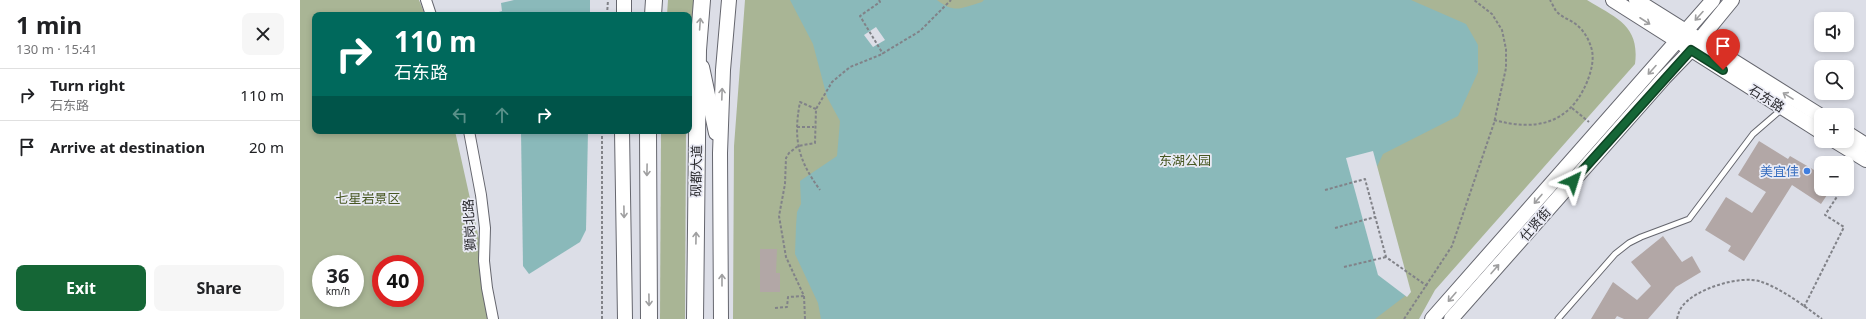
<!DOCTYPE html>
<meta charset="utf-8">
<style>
:root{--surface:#fff;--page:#f6f6f6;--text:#202124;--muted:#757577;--line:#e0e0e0;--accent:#156636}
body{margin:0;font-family:"Noto Sans","Noto Sans SC",sans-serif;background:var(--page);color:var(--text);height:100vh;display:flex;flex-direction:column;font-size:15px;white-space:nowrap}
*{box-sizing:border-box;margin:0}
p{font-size:13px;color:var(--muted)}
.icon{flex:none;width:22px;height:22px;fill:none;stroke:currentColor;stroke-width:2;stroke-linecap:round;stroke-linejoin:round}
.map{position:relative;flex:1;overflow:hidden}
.sheet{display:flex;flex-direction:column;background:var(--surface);width:300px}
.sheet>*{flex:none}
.banner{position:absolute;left:12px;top:12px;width:380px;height:122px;border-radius:8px;box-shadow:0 2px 6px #0003;background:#00695c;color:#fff;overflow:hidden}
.tools{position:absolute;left:1514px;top:12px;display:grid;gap:8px}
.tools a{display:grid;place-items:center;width:40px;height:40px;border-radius:8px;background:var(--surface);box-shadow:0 2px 6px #0003;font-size:20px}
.speed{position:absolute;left:12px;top:255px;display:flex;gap:8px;font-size:20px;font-weight:700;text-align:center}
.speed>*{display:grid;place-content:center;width:52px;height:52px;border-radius:50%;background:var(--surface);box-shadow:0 2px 6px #0003;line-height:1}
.speed small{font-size:10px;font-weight:400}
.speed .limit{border:6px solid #d22;background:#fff;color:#111}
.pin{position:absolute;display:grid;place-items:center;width:34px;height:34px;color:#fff;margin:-41px -17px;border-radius:50% 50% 50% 0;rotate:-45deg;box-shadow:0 0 4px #0007}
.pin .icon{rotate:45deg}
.me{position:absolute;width:44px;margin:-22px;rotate:41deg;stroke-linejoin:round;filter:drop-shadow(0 0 3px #0008)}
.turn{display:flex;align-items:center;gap:14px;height:84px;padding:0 16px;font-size:18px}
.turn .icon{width:52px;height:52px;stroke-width:2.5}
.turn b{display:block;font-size:28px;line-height:34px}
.lanes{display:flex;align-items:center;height:38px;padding:0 16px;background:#0003;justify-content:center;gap:20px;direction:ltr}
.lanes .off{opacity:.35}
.round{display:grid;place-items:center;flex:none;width:42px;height:42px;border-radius:8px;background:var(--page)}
.overview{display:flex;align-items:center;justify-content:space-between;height:68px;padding:0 16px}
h1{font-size:24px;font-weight:700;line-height:30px}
.button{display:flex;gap:8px;margin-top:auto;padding:8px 16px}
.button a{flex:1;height:46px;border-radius:8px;background:var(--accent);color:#fff;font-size:16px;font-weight:700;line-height:46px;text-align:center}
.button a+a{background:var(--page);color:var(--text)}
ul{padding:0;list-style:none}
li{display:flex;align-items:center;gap:12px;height:52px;padding:0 16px;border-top:1px solid var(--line)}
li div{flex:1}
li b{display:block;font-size:15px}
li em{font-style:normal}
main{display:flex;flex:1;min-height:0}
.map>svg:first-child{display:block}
.green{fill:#a9b595;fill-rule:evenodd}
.water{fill:#8ab9ba}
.pier{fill:#dcdee7}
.building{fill:#b2a7a6}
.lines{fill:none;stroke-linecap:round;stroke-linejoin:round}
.lane-casing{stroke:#65666e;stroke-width:7}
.street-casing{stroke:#65666e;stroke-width:12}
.secondary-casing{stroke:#65666e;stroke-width:16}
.primary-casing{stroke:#65666e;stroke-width:18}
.path{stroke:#818288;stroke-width:2;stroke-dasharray:3 2;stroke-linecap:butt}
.lane{stroke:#fff;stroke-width:5}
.street{stroke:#fff;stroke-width:10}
.secondary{stroke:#fff;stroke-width:14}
.primary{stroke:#fff;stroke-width:16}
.oneway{stroke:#9f9fa0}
.route-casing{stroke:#0e4223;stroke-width:10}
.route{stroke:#156636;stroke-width:7}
.shop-dot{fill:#3f7fe0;stroke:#eaebf5;stroke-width:1.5}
.labels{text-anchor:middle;stroke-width:3.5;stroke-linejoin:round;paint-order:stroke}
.street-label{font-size:13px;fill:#29292d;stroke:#eaebf5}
.park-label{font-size:13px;fill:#475722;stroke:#eaebf5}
.shop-label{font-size:13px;fill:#366cbe;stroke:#eaebf5;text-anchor:end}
</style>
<main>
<section class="sheet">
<div class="overview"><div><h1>1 min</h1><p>130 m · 15:41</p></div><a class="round"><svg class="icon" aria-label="close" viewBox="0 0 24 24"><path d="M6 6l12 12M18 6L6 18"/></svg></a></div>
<ul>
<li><svg class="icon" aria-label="right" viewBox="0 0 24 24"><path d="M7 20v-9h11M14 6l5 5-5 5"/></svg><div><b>Turn right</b><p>石东路</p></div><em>110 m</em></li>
<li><svg class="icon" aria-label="arrive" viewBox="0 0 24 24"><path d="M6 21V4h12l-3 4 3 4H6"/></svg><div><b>Arrive at destination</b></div><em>20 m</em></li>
</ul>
<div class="button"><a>Exit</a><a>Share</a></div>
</section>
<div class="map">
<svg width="1566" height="319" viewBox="0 0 1566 319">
<rect width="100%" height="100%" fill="#dcdee7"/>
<g class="green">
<path d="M0 0H119L125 15H15V131H155L179 239 188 319H0ZM21 264H55V298H21ZM81 264H115V298H81Z"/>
<path d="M368 0H394L389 58V15H367Z"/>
<path d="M445 0H1287C1316 18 1340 25 1335 64L1135 290 1119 319H433L434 146Z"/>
<path d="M361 131H386L385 319H360Z"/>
</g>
<g class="water">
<path d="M214 0H290V15H189L202 11 201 3Z"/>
<path d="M490 0H637C655 14 661 8 682 2L684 0H1111L1166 24 1178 45V72L1158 116 1083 154 1075 171 1109 293 1075 319H521L518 303 495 254 496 226 497 212 501 204 500 181 537 156 540 121 527 97 513 44Z"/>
<path d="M221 131H288L286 230 280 242 229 274 223 266Z"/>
</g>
<g class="pier">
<path d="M576 27 585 40 573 47 564 35Z"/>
<path d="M1073 151 1111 292 1107 297 1078 275 1046 158Z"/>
</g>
<g class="building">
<path d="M1459 141 1488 159 1490 156 1521 174V189H1531L1521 204 1492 185 1444 261 1428 251 1431 246 1405 230 1426 197 1452 213 1466 192 1438 175Z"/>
<path d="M1363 236 1382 262 1392 256 1401 272 1376 287 1348 319H1324L1317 316 1315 319H1291L1313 282 1337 300 1351 286 1331 262Z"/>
<path d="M460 249H477L476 273H480V292H460Z"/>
</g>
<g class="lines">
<g class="lane-casing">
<path id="lane" d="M1258 319 1315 254 1329 243 1341 237 1389 219 1453 134 1482 109"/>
</g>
<g class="street-casing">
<g id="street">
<path d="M126 0 131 15"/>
<path d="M169 131 181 195 185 228 184 261 187 288 193 319"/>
</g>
</g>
<g class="secondary-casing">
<g id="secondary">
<path d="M1313 0 1521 132"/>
<path d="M1336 0 1521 116"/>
<path d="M324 15V0"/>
<path d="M402 67 416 133"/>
<path d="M322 131 325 319"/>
<path d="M1547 133 1566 145"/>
<path d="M1535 141 1566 160"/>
<path d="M421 319 420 153 423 70 429 0"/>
<path d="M1132 319 1413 0"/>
<path d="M1151 319 1364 78 1391 50 1432 0"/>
</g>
</g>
<g class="primary-casing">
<g id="primary">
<path d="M353 15 354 0"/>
<path d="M348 131 349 319"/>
<path d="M395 319 398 50 402 0"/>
</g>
</g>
<g class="path">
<path d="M579 0 580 2 560 16 583 54"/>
<path d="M307 15 308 0"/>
<path d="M1272 108 1289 122"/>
<path d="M516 109 500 102C493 139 498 160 520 190"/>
<path d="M1194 120C1235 131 1269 125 1287 82 1291 72 1295 58 1291 47 1289 40 1284 31 1278 26 1272 20 1262 18 1256 11 1254 8 1252 3 1250 0"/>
<path d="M497 127H514"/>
<path d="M1547 181 1548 179"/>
<path d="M1025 190 1065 179 1086 257 1127 286"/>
<path d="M1035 228 1075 217"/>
<path d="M1044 267 1086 257"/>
<path d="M1504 307 1544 227 1525 215 1542 189"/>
<path d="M475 308 487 307 488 297 504 296"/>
<path d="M302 319V131"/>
<path d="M505 319 504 296 486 257 479 216 485 184 486 158 489 153 498 146 515 143 516 109 532 82 550 67 580 55 620 31 651 0"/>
<path d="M1104 319 1152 246 1194 123 1206 68V49L1202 30 1192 14 1174 0"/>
<path d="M1377 319C1378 315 1379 311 1381 308 1393 289 1442 274 1462 282 1484 290 1504 306 1522 319"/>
</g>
<use href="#lane" class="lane"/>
<use href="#street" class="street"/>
<use href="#secondary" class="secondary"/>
<use href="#primary" class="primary"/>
</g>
<defs><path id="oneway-shaft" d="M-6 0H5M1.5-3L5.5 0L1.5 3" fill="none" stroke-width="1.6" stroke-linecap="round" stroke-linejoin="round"/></defs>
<g class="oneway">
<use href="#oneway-shaft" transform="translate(1399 16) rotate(132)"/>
<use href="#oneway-shaft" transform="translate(1345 21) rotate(33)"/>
<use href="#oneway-shaft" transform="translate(400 24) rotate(-86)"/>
<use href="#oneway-shaft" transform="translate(1352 70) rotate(132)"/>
<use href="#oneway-shaft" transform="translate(422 94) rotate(-88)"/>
<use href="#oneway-shaft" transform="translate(1488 96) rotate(-148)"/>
<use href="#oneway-shaft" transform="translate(347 170) rotate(91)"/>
<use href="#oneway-shaft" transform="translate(1238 199) rotate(131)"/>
<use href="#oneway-shaft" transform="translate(324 212) rotate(89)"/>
<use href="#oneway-shaft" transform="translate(396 238) rotate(-89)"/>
<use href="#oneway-shaft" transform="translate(1195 269) rotate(-49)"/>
<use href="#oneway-shaft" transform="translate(422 280) rotate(-90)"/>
<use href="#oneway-shaft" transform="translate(1152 297) rotate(131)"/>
<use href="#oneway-shaft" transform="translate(349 300) rotate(89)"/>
</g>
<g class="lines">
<g class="route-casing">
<path id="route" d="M1273 181 1391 50 1423 70"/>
</g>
<use href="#route" class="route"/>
</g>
<circle class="shop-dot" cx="1507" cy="171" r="4"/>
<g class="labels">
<g class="street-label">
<text transform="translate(1467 98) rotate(32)" y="5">石东路</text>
<text transform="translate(396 171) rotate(-89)" y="5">砚都大道</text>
<text transform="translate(1235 224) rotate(-49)" y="5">仕贤街</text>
<text transform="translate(169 225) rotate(-93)" y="5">獅岗北路</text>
</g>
<g class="park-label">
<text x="885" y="165">东湖公园</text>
<text x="68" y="203">七星岩景区</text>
</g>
<g class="shop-label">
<text x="1499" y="176">美宜佳</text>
</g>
</g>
</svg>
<div class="tools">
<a><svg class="icon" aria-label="sound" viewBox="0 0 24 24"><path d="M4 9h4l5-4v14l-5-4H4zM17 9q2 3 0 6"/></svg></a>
<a><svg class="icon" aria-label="search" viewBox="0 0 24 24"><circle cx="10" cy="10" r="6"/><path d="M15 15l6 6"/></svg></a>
<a>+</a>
<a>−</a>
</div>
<div class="speed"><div>36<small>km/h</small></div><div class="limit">40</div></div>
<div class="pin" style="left:1423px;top:70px;background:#d93025"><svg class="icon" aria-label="arrive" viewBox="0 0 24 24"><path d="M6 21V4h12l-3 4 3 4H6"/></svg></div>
<svg class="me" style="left:1273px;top:181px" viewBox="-20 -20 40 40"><path d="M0-17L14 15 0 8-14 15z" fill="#156636" stroke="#fff" stroke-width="4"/></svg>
<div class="banner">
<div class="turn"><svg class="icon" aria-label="right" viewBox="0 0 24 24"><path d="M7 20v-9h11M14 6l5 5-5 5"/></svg><div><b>110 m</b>石东路</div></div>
<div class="lanes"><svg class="icon off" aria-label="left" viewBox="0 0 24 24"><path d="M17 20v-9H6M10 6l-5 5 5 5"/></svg><svg class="icon off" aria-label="ahead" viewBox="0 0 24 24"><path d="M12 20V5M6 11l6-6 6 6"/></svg><svg class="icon" aria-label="right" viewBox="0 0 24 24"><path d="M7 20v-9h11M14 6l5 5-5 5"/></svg></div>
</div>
</div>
</main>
